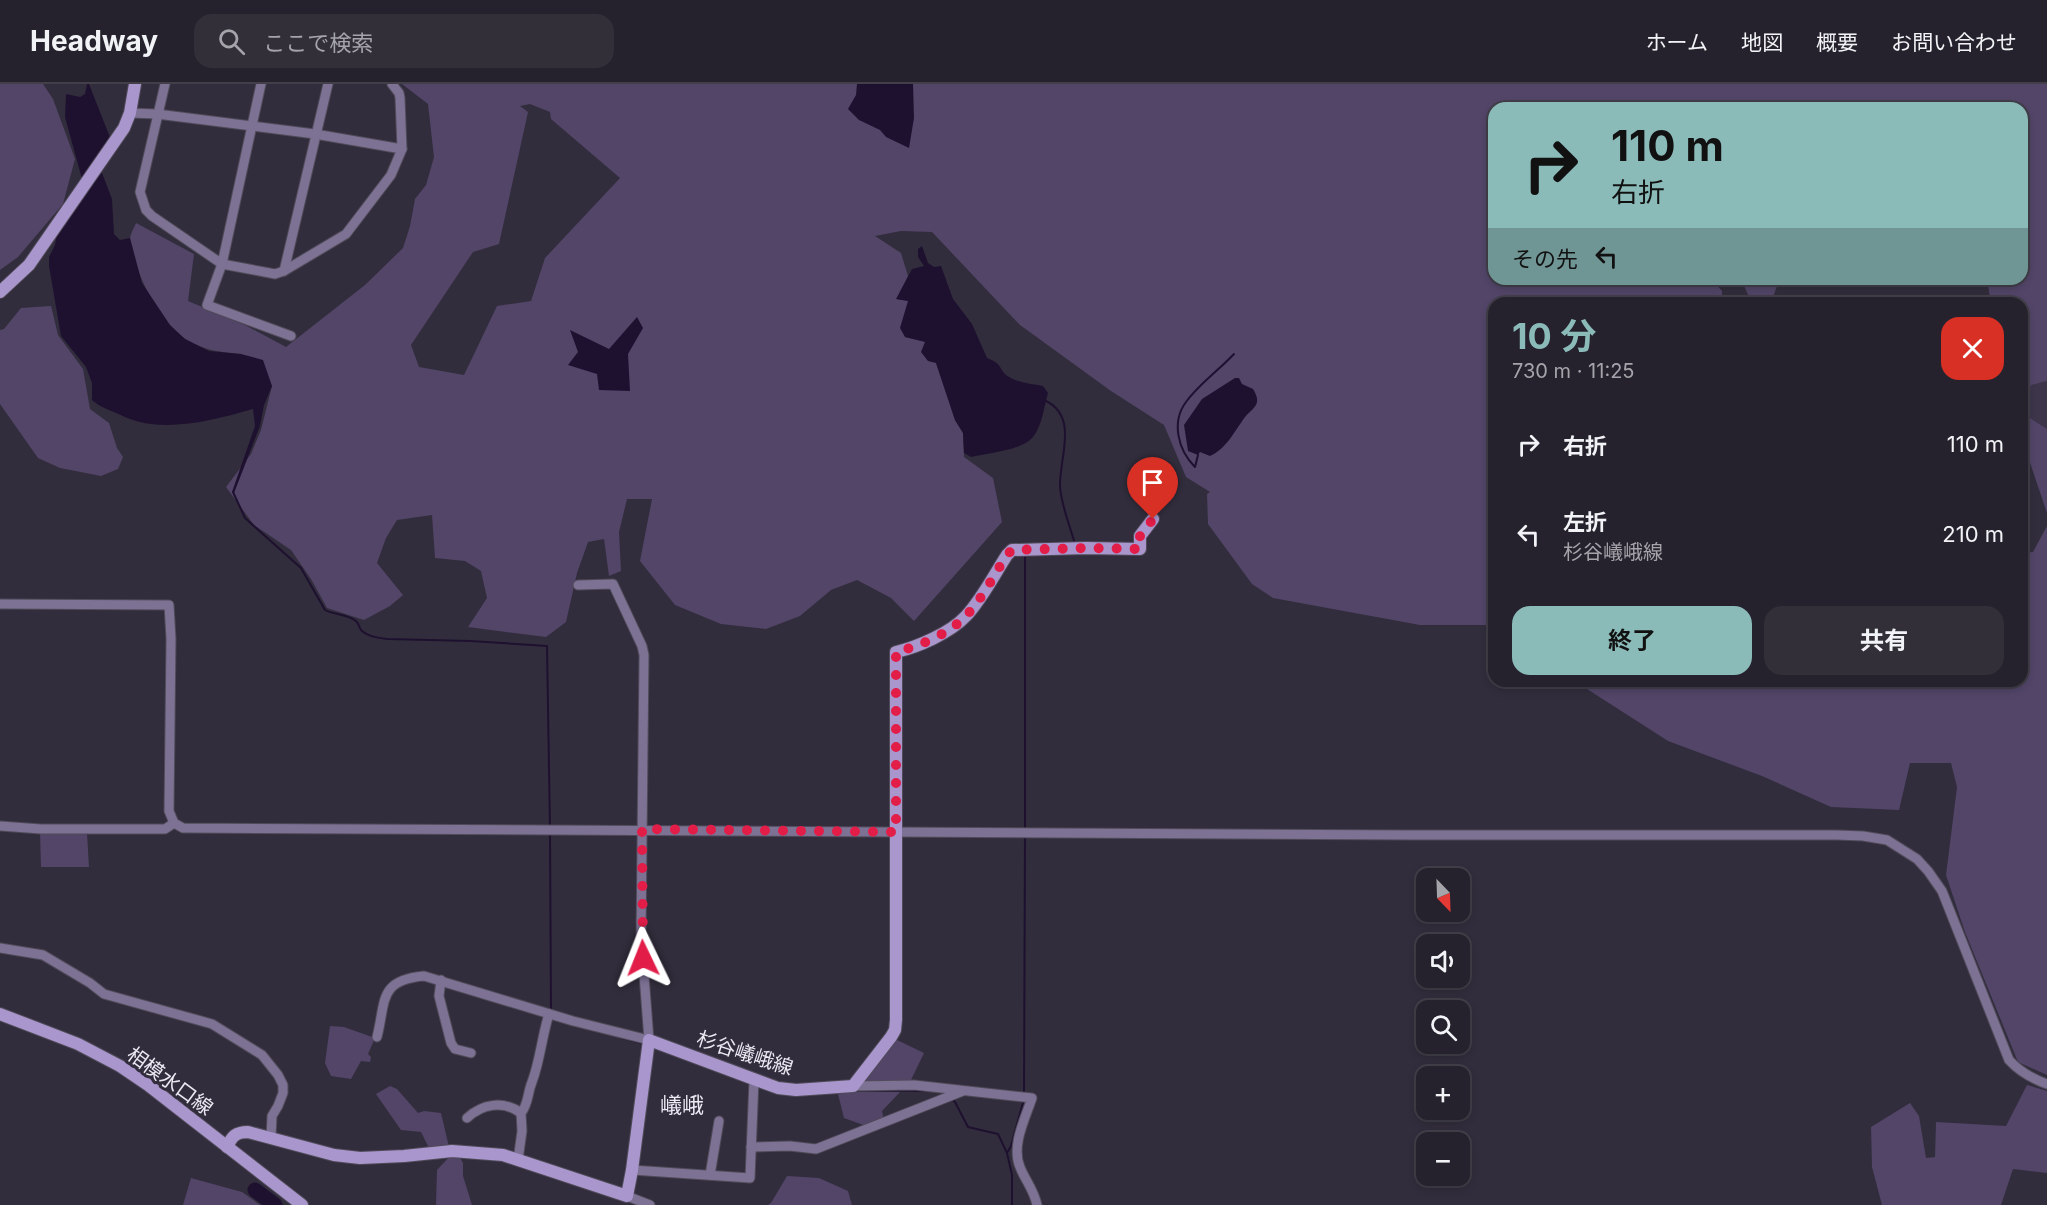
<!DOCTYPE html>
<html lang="ja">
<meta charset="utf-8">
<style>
:root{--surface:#26222d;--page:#322f39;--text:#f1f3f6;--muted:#a4a4aa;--line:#423f49;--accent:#8bbbb9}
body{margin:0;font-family:Inter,"Noto Sans JP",sans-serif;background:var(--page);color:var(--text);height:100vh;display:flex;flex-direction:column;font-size:22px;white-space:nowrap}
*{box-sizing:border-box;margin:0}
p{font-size:20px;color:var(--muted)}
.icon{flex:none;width:33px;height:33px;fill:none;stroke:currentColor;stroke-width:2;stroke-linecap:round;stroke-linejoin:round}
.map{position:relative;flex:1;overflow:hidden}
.panel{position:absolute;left:1488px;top:213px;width:540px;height:390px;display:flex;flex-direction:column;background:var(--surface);border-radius:18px;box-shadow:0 3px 9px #0003,0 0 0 2px var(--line)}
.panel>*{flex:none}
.top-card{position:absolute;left:1488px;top:18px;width:540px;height:183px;border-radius:18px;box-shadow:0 3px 9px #0003,0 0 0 2px var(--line);background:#8bbbb9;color:#111;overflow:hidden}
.needle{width:39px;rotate:157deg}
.fabs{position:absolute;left:1416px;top:784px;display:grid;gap:12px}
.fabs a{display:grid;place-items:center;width:54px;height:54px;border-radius:12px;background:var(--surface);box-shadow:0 3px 9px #0003,0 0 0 2px var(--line);font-size:30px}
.pin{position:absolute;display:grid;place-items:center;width:51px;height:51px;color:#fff;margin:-62px -26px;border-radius:50% 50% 50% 0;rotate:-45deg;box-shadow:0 0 6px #0007}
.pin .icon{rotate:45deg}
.me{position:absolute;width:66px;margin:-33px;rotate:358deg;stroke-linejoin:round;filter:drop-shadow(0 0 4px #0008)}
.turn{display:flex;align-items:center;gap:21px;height:126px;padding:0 24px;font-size:27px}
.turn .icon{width:78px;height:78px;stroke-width:2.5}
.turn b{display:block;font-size:42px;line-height:51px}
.then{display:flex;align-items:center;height:57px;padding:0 24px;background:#0003;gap:12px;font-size:22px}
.round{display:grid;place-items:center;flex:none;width:63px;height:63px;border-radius:18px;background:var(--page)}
.head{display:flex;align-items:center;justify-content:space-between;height:102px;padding:0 24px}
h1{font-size:36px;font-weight:700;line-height:45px;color:var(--accent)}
.action{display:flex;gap:12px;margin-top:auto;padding:12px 24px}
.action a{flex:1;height:69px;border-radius:18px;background:var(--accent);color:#111;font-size:24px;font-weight:700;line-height:69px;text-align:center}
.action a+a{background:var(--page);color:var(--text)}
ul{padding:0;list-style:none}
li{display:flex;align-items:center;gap:18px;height:90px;padding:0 24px}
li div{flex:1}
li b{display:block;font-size:22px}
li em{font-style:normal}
header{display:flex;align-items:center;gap:36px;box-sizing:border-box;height:84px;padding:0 30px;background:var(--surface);border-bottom:2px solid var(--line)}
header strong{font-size:28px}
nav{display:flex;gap:33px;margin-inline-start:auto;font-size:21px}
.search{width:420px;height:54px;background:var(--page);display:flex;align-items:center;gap:15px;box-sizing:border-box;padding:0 21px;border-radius:18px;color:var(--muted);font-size:22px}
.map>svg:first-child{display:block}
.built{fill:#3d364b}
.green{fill:#524568;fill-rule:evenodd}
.water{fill:#1e1130}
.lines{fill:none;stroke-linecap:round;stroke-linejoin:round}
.stream{stroke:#1e1130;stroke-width:2}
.river{stroke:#1e1130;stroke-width:15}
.street-casing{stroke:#504b59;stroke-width:11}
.secondary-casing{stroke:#504b59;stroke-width:14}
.street{stroke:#7d7194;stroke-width:9}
.secondary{stroke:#a996cd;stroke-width:12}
.route{stroke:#e11d48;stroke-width:10;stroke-dasharray:0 18}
.labels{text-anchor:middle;stroke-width:6;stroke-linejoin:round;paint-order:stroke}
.street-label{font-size:20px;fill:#ece9f3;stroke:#322d3c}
.quarter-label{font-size:22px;fill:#ece9f3;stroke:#322d3c}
</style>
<header>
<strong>Headway</strong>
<div class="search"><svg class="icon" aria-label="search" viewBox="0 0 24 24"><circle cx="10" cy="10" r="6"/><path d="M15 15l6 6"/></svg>ここで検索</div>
<nav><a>ホーム</a><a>地図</a><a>概要</a><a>お問い合わせ</a></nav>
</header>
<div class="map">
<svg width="2047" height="1121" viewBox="0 0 2047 1121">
<rect width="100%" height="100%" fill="#322d3c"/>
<path class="built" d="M2047 297V345L2030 334 2025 319 2031 300Z"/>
<g class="green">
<path d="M0 0H43L53 15 75 75 63 120 18 173 0 186Z"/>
<path d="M402 0H2047V297L2031 301 2026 319 2030 334 2047 345V429L2022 355V219H1991L1987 195H2022V24H1494V195H1711L1722 207V219H1494V550L1488 541H1420L1273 514 1252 500 1208 440 1207 410 1210 408 1186 393 1164 341 1111 307 1020 241 932 148 901 147 875 152 901 169 908 192 897 215 909 217 905 253 926 257 936 279 955 336 963 349 964 373 993 394 1002 438 914 537 891 514 857 496 831 506 800 532 766 545 721 540 675 521 640 477 652 415H627L619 448 621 487 609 492 604 455 588 458 577 489 566 538 546 553 468 543 487 514 481 487 465 477 435 474 432 431 397 436 386 454 377 479 403 511 390 522 364 536 327 524 311 495 291 466 254 441 226 403 251 370 261 346 272 302 241 270C220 268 206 267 187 256 161 241 133 186 130 156 130 150 134 144 136 139L194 170 188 217 245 241 286 263 365 201 403 164 410 142 415 115 426 101 434 73 428 20ZM530 20 550 28 551 35 620 94 545 174 531 217 497 222 464 291 419 283 411 261 473 168 499 160 528 28 520 22Z"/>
<path d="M1741 195H1775L1778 199 1771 219 1750 215Z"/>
<path d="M51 222 58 251 83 285 90 325 109 339 117 364 123 373 118 385 101 392 60 384 38 374 0 320V246L4 245 21 224Z"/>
<path d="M2047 442V991L2018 978 1965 848 1946 791 1957 703 1951 679H1910L1899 726 1831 723 1762 692 1668 657 1587 605 1568 597H2022V469L2033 468Z"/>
<path d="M40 748 87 750 89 783H41Z"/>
<path d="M330 942 344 943 375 954 368 970 371 973 370 978 361 977 351 995 331 992 325 979Z"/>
<path d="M895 955 924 969 910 998 862 997Z"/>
<path d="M2027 1001 2047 1007V1089L2013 1085 2001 1121H1882L1872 1083 1871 1043 1910 1019 1919 1032 1926 1074 1935 1073 1936 1038 2006 1042Z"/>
<path d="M390 1002 397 1005 418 1029 424 1027 441 1029 449 1063 430 1066 421 1048 401 1046 376 1010Z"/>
<path d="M851 1008H900L882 1027 884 1036 866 1042 844 1034 838 1010Z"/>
<path d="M451 1071 459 1072 463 1079V1092L472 1121H436L437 1086Z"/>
<path d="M787 1092 819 1094 848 1107 852 1121H768L771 1119Z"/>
<path d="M191 1094 242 1108 260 1121H183Z"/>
</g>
<g class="water">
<path d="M87 0H89L111 56 82 95 65 33 66 10 80 13 85 10Z"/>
<path d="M857 0H913L914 34 909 64 886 53 880 46 859 36 848 25 856 11Z"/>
<path d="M102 89 112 115 114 150 120 156 130 154 142 199 170 241 185 255 209 267 241 270 263 276 272 302 264 321 260 342 234 409 232 408 255 342 253 325C222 334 184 344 151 340 139 339 127 334 116 329 107 325 98 322 92 316V299L86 283 61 252 49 182V173L55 161 58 144 97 90Z"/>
<path d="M922 162 928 179 934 183 941 182 953 215 972 240 987 274C1004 280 998 286 1009 293 1019 299 1032 300 1043 302L1048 309C1044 323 1042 342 1033 353 1023 366 988 369 971 373L964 369 963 349 955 336 936 279 928 277 921 268 925 258 905 253 900 244 908 217 896 215 912 185 924 182 918 173V165Z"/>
<path d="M637 233 643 244 628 270 630 307 599 306 597 290 568 281 578 268 570 246 609 265Z"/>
<path d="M1235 294H1239L1242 300 1253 305C1255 308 1258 314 1257 318 1256 324 1248 329 1245 333 1234 348 1227 364 1210 372L1200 368 1198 371 1188 367 1184 341 1202 315Z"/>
</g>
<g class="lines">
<g class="stream">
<path d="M1046 317C1079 333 1059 375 1060 402 1061 421 1070 442 1075 460"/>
<path d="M1198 371 1195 383C1178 366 1171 338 1186 318 1199 300 1219 286 1234 270"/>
<path d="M233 408 245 434 301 484 325 526C334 531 348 530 356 537 359 540 359 543 361 546 368 553 379 554 388 555L470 557 547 562 550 745"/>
<path d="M1025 469V746"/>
<path d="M550 750 551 927"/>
<path d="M622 954 645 960"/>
<path d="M872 1006 930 1007"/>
<path d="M1024 1010 1025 751"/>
<path d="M951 1014 955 1018 968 1043 998 1050 1007 1069"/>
<path d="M1012 1121V1091L1007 1069 1011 1062 1024 1015"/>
</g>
<path class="river" d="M255 1106 275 1121"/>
<g class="street-casing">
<g id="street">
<path d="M165 0 140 108 146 126 152 132 222 180 275 190 284 187 346 150 391 91 402 65 400 14 399 9 392 0"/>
<path d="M261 0 222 180 207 221 291 252"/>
<path d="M130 29 157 30 315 50 402 65"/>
<path d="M284 187 328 0"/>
<path d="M0 520 169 521 171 555 169 727 174 739 183 744 1410 751H1837L1863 752 1887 756 1917 775 1928 787 1942 807 2009 976C2019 987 2033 995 2047 1000"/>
<path d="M0 742 41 745H165L174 739"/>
<path d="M0 864 43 871 90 899 104 910 212 940 262 971 278 991 283 1001V1009L278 1022 272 1032 271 1054"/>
<path d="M441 896 439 912 451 959 455 965 471 969"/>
<path d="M377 953C386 918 378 896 424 892L573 937 649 956 641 852 644 571 642 562 613 500 578 501"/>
<path d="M853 1002 914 1001 1032 1014C1025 1035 1011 1062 1020 1083 1025 1096 1034 1106 1037 1121"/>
<path d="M467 1034C482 1020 503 1016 521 1029"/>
<path d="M751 1063 790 1062 816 1065 963 1007"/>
<path d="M518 1076 522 1047 521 1029C529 1019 527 1010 532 998 540 977 542 952 549 930"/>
<path d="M632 1086 750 1094 754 996"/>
<path d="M710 1091 719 1037"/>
<path d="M627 1112 650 1121"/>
</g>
</g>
<g class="secondary-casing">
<g id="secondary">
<path d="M0 208 29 181 124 44 130 29 135 0"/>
<path d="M0 930 78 960 120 982 148 1001 302 1121"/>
<path d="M227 1063C232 1052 236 1048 248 1048L334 1071 360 1074 404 1072 452 1067 503 1071 627 1112 632 1086 649 956 778 1004 796 1006 853 1002 891 953 895 946 896 936V568C918 563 950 549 966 532 982 515 994 491 1007 471L1012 466 1086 464 1140 465V452L1153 435"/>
</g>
</g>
<use href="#street" class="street"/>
<use href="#secondary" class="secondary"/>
</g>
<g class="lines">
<path class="route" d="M643 874 642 745 896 748V568C918 563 950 549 966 532 982 515 994 491 1007 471L1012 466 1086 464 1140 465V452L1153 435"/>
</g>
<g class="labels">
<g class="street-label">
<text transform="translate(745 969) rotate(18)" y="7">杉谷嶬峨線</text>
<text transform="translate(170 997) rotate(36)" y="7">相模水口線</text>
</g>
<g class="quarter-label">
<text x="682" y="1029">嶬峨</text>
</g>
</g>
</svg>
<div class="fabs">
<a><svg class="needle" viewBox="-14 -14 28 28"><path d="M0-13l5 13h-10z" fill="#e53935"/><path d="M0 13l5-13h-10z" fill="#a4a4aa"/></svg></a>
<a><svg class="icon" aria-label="sound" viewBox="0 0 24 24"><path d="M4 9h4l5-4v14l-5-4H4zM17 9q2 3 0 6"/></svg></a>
<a><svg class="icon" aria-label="search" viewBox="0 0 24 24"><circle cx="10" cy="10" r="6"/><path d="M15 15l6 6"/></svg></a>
<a>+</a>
<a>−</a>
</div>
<div class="pin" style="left:1153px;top:435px;background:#d93025"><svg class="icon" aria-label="arrive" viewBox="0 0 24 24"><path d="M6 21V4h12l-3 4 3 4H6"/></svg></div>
<svg class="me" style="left:643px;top:874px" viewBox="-20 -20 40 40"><path d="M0-17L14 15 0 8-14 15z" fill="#e11d48" stroke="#fff" stroke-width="4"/></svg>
<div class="top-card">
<div class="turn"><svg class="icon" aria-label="right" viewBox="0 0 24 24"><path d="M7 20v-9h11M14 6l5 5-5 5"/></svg><div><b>110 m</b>右折</div></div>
<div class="then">その先<svg class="icon" aria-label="left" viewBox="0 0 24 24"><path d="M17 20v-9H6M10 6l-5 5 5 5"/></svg></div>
</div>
<section class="panel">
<div class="head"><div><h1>10 分</h1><p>730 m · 11:25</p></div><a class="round" style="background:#d93025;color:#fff"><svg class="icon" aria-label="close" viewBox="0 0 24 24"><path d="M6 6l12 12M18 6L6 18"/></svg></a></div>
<ul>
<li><svg class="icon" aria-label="right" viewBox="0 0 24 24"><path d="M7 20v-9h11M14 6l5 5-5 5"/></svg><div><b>右折</b></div><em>110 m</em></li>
<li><svg class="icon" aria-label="left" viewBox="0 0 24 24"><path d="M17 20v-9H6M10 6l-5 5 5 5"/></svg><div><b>左折</b><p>杉谷嶬峨線</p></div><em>210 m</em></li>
</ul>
<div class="action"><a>終了</a><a>共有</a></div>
</section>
</div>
